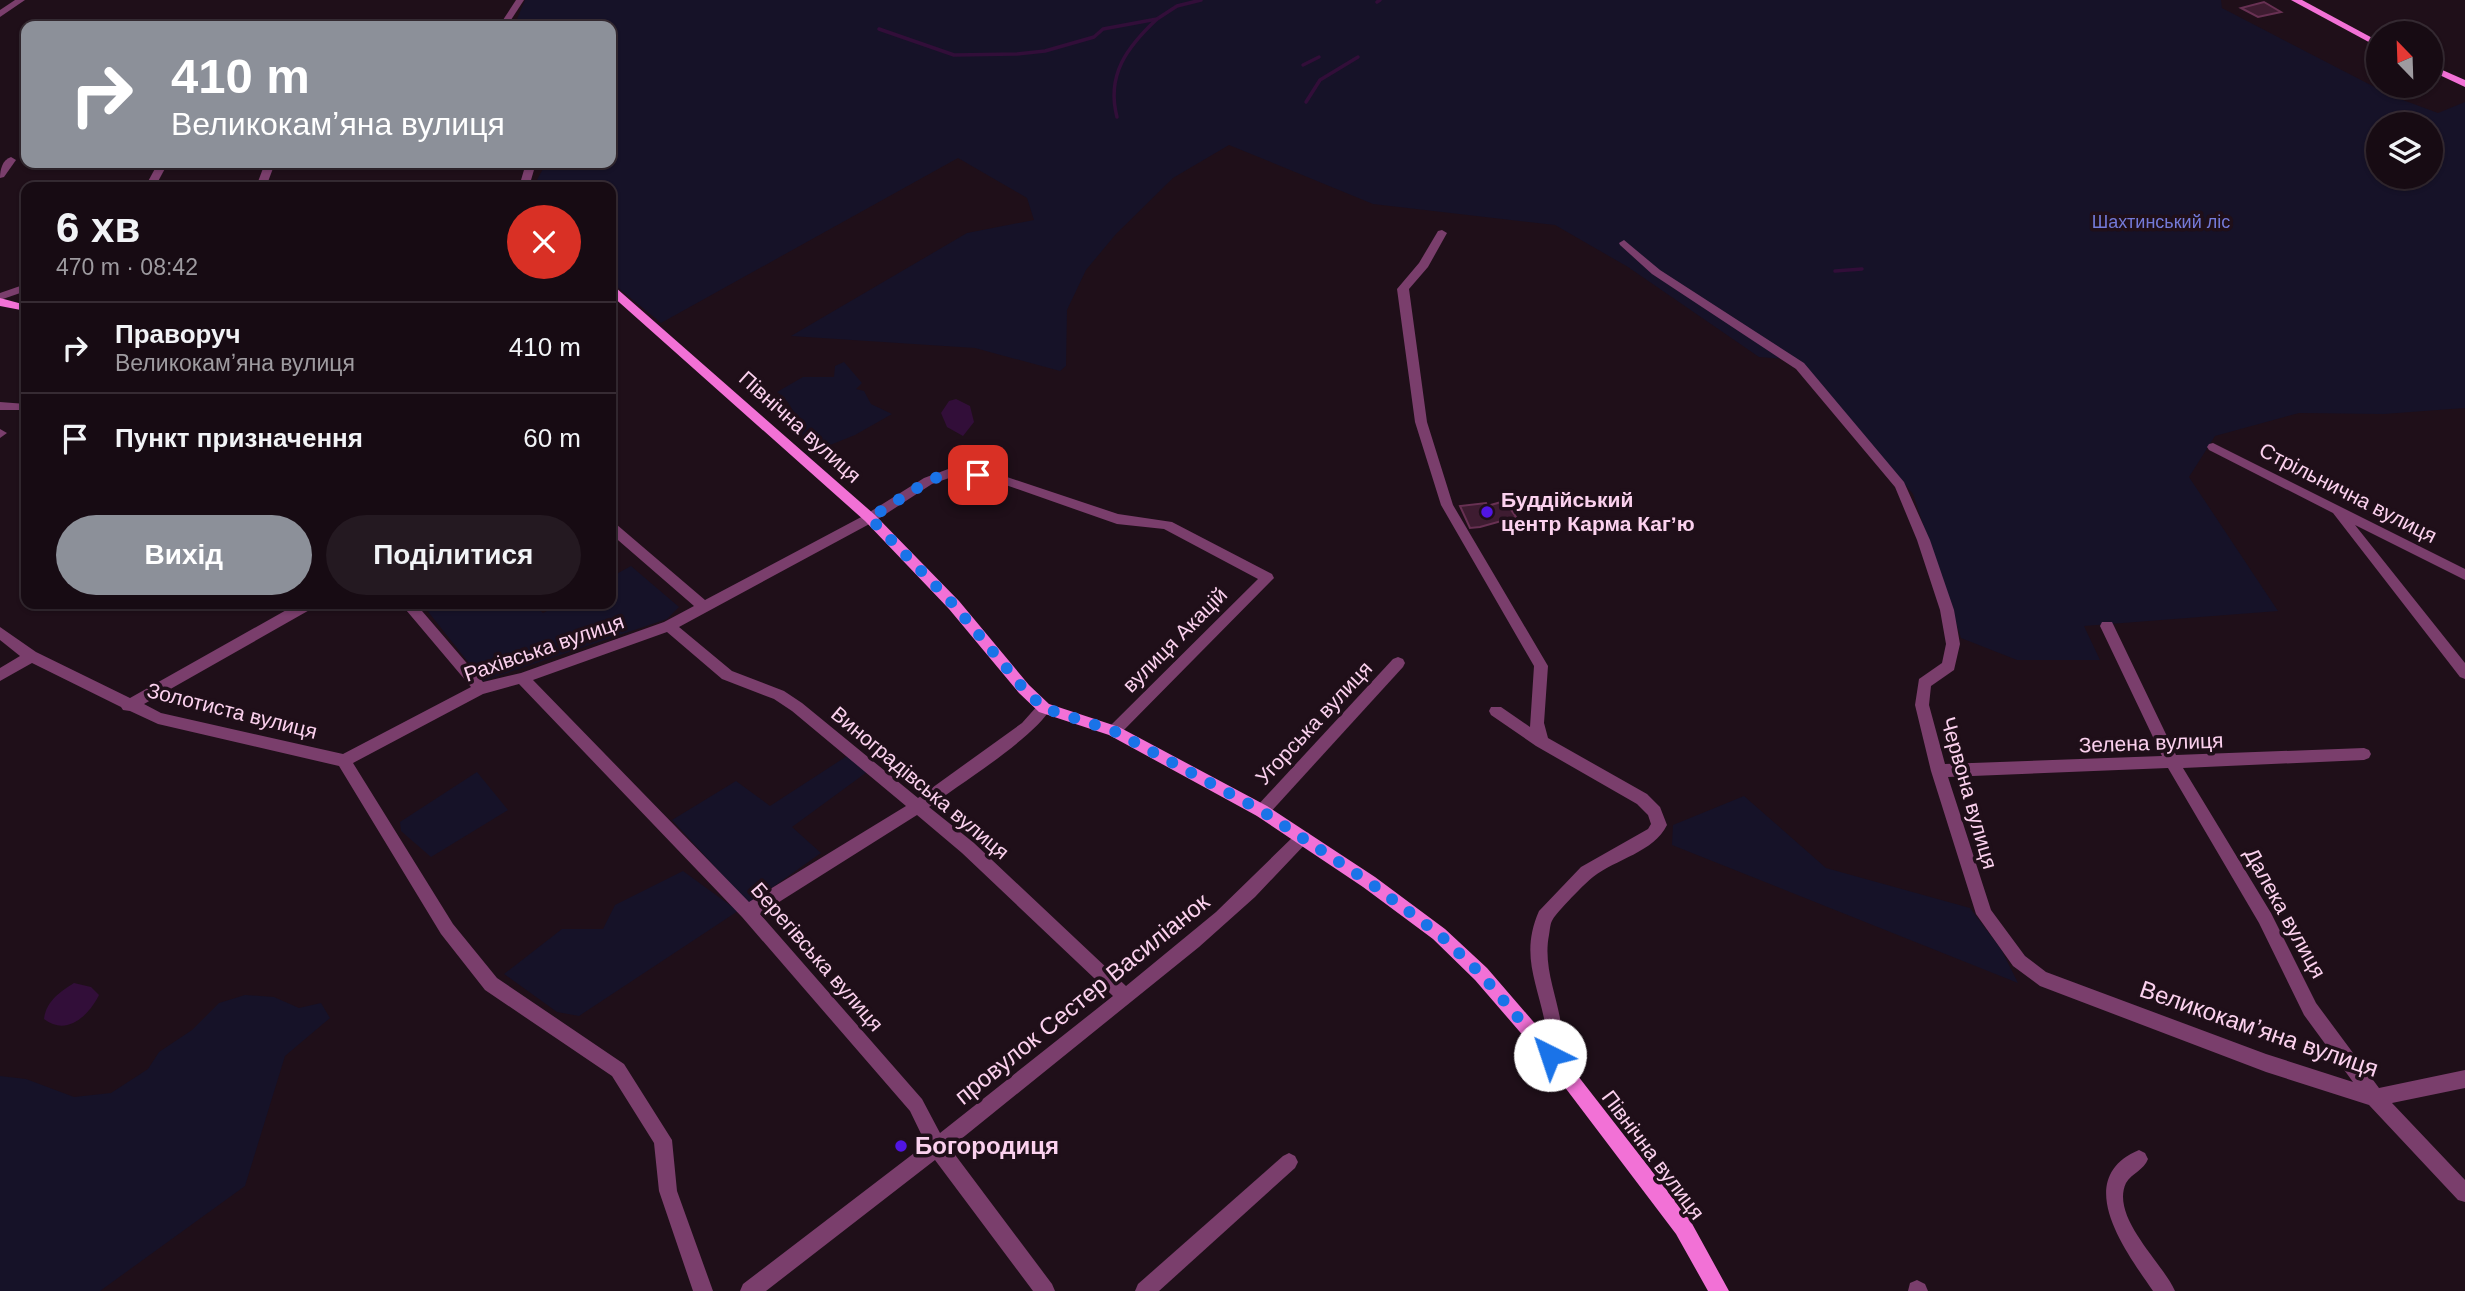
<!DOCTYPE html>
<html lang="uk">
<meta charset="utf-8">
<style>
:root{--surface:#170b13;--page:#241921;--text:#f1f3f6;--muted:#9e9ba0;--line:#362b33;--accent:#8c9099}
body{margin:0;font-family:Helvetica,sans-serif;background:var(--page);color:var(--text);height:100vh;display:flex;flex-direction:column;font-size:26px;white-space:nowrap}
*{box-sizing:border-box;margin:0}
p{font-size:23px;color:var(--muted)}
.icon{flex:none;width:38px;height:38px;fill:none;stroke:currentColor;stroke-width:2;stroke-linecap:round;stroke-linejoin:round}
.map{position:relative;flex:1;overflow:hidden}
.sheet{position:absolute;left:21px;top:182px;width:595px;height:427px;display:flex;flex-direction:column;background:var(--surface);border-radius:14px;box-shadow:0 2px 5px #0004,0 0 0 2px var(--line)}
.sheet>*{flex:none}
.hud{position:absolute;left:21px;top:21px;width:595px;height:147px;border-radius:14px;box-shadow:0 2px 5px #0004,0 0 0 2px var(--line);background:#8c9099;color:#fff;overflow:hidden}
.needle{width:46px;rotate:337deg}
.tools{position:absolute;left:2366px;top:21px;display:grid;gap:14px}
.tools a{display:grid;place-items:center;width:77px;height:77px;border-radius:50%;background:var(--surface);box-shadow:0 2px 5px #0004,0 0 0 2px var(--line);font-size:35px}
.pin{position:absolute;display:grid;place-items:center;width:60px;height:60px;color:#fff;margin:-30px;border-radius:14px;box-shadow:0 4px 10px #0006}
.me{position:absolute;width:77px;margin:-38px;rotate:319deg;stroke-linejoin:round;filter:drop-shadow(0 0 5px #0008)}
.turn{display:flex;align-items:center;gap:24px;height:147px;padding:0 35px;font-size:32px}
.turn .icon{width:91px;height:91px;stroke-width:2.5}
.turn b{display:block;font-size:49px;line-height:60px}
.round{display:grid;place-items:center;flex:none;width:74px;height:74px;border-radius:37px;background:var(--page)}
.overview{display:flex;align-items:center;justify-content:space-between;height:119px;padding:0 35px}
h1{font-size:42px;font-weight:700;line-height:52px}
.primary-button{display:flex;gap:14px;margin-top:auto;padding:14px 35px}
.primary-button a{flex:1;height:80px;border-radius:42px;background:var(--accent);color:#fff;font-size:28px;font-weight:700;line-height:80px;text-align:center}
.primary-button a+a{background:var(--page);color:var(--text)}
ul{padding:0;list-style:none}
li{display:flex;align-items:center;gap:21px;height:91px;padding:0 35px;border-top:2px solid var(--line)}
li div{flex:1}
li b{display:block;font-size:26px}
li em{font-style:normal}
.map>svg:first-child{display:block}
.green{fill:#161228;fill-rule:evenodd}
.water{fill:#320e39}
.lines{fill:none;stroke-linecap:round;stroke-linejoin:round}
.stream{stroke:#320e39;stroke-width:3.5}
.building{fill:#3e1c31;stroke:#683153;stroke-width:2}
.street{fill:#7a3e6c;fill-rule:evenodd}
.secondary{fill:#f271d6;fill-rule:evenodd}
.route{stroke:#1a73e8;stroke-width:12;stroke-dasharray:0 21.6}
.poi-dot{fill:#5115e3;stroke:#1f0f19;stroke-width:2.5}
.labels{text-anchor:middle;stroke-width:7;stroke-linejoin:round;paint-order:stroke}
.far-park-label{font-size:18px;fill:#747ad8;stroke:#1f0f19}
.street-label{font-size:21px;fill:#fbd1ee;stroke:#1f0f19}
.poi-label{font-size:21px;font-weight:bold;fill:#fbd1ee;stroke:#1f0f19;text-anchor:start}
.near-street-label{font-size:24px;fill:#fbd1ee;stroke:#1f0f19}
.near-poi-label{font-size:24px;font-weight:bold;fill:#fbd1ee;stroke:#1f0f19;text-anchor:start}
</style>
<div class="map">
<svg width="2465" height="1291" viewBox="0 0 2465 1291">
<rect width="100%" height="100%" fill="#1f0f19"/>
<g class="green">
<path d="M525 0H2221L2222 8 2392 96 2438 113 2465 102V408L2384 414 2299 413 2215 436 2189 477 2278 611 2084 626 2100 660H2017L1961 638 1913 494 1800 360 1759 357 1628 267 1555 225 1373 204 1229 145 1173 178 1116 234 1086 270 1067 310 1066 366 1060 371 975 348 791 336 967 233 1034 220 1027 198 958 158 661 323 611 282V187H533L544 167 543 163H611V26H514ZM2378 124H2431V177H2378Z"/>
<path d="M844 362 862 383 856 389 864 391 871 404 892 414 855 435 815 451C792 433 802 409 777 392L803 377H834L835 366Z"/>
<path d="M631 566 679 607 667 619 483 681 422 604H533L543 613 560 604H611V577Z"/>
<path d="M850 754 867 772 792 827 821 853 749 904 672 820 736 781 770 806Z"/>
<path d="M477 772 508 810 431 857 401 831 400 822Z"/>
<path d="M1744 796 1826 868 1970 908 2001 949 2018 983 1672 845 1673 825Z"/>
<path d="M683 871 738 911 579 1016 557 1012 504 974 562 929H603L615 905Z"/>
<path d="M245 995 274 997 299 1008 321 1003 330 1018 285 1056 245 1186 100 1291H0V1076L26 1079 74 1097 111 1093 148 1069 159 1052 192 1030 219 1003Z"/>
</g>
<g class="water">
<path d="M956 399 970 406 974 422 963 436 947 427 941 413 949 401Z"/>
<path d="M74 983 91 987 99 995C89 1015 67 1037 44 1019 46 1001 60 992 74 983Z"/>
</g>
<g class="lines">
<g class="stream">
<path d="M1377 2 1380 0"/>
<path d="M879 29 954 55 1017 54 1045 51 1094 37 1103 29 1157 19 1177 6 1201 0"/>
<path d="M1303 65 1319 57"/>
<path d="M1306 102 1320 80 1358 57"/>
<path d="M1117 117C1106 75 1127 47 1157 19"/>
<path d="M1835 271 1862 269"/>
</g>
</g>
<g class="building">
<path d="M2264 2 2281 12 2258 17 2241 8Z"/>
<path d="M1505 501 1516 517 1480 527 1470 528 1460 506 1486 503 1487 506Z"/>
</g>
<g class="lines">
<g class="street">
<path d="M15 0H25L0 17V10Z"/>
<path d="M516 0H524L507 26H499Z"/>
<path d="M11 157 16 160 4 177 0 178C0 170 2 160 11 157Z"/>
<path d="M158 163H168L155 187H145Z"/>
<path d="M265 163H275L266 187H256Z"/>
<path d="M526 163H536L529 187H519Z"/>
<path d="M1442 230 1447 233 1428 267 1409 289 1427 422 1453 505 1548 666 1544 723 1548 738 1647 794 1660 807 1667 825C1654 852 1616 859 1593 877 1586 882 1557 912 1553 919 1550 923 1550 930 1549 935 1540 980 1574 1022 1557 1061L1551 1063 1545 1061C1540 1049 1547 1036 1545 1023 1537 982 1520 954 1539 911L1581 867 1648 829 1651 824 1648 815 1637 804 1536 746 1491 715 1489 711 1491 707H1501L1530 727 1534 666 1441 505 1415 422 1397 289 1419 263 1438 231Z"/>
<path d="M1624 240 1660 270 1804 363 1904 482 1930 540 1954 610 1960 644 1954 670 1931 686 1929 705 1945 764 2162 756 2100 626 2102 622H2112L2114 626 2176 755 2364 748 2369 750 2371 754 2369 758 2364 760 2183 768 2271 913 2316 1003 2379 1088 2465 1070V1088L2392 1103 2465 1180V1202L2458 1200 2369 1105 2266 1072 2040 986 2013 966 1976 914 1931 771 1915 705 1919 679 1942 663 1946 644 1940 610 1917 540 1895 487 1796 369 1652 274 1620 245 1619 243ZM2168 768 2259 923 2304 1015 2353 1082 2266 1054 2046 972 2025 956 1991 910 1948 777Z"/>
<path d="M26 284V291L0 300V293Z"/>
<path d="M0 402 26 404V410H0Z"/>
<path d="M0 429 7 433 0 438Z"/>
<path d="M2213 443 2465 569V580L2355 525 2465 663V679L2460 677 2333 513 2209 450 2207 447 2209 444Z"/>
<path d="M951 468 1001 475 1118 514 1172 522 1272 574 1274 578 1119 735 1114 737 1109 735 1107 731 1109 727 1258 579 1164 529 1117 524 1000 483 952 477 932 484 875 521 679 627 732 671 784 691 802 703 918 798 1022 723 1039 704H1049L1051 708C1034 738 960 784 929 807L974 843 1126 986 1216 912 1297 833 1303 831 1309 833 1311 838 1255 897 1199 947 950 1148 1052 1284 1055 1291H1033L935 1160 766 1291H740L743 1284 926 1144 910 1111 742 917 519 684 483 694 353 763 453 924 497 978 624 1064 672 1140 677 1191 713 1291H693L659 1191 654 1143 612 1076 485 990 441 934 339 766 158 724 130 711 123 710 121 707 32 663 0 681V668L20 656 0 640V627L36 652 130 698 297 604H315L313 608 144 704 161 713 343 754 471 687 401 604H416L483 682 521 673 664 622 694 606 611 534V522L616 524 705 600 865 515 924 478ZM667 632 722 679 774 699 792 711 906 806 749 902 533 680ZM917 815 962 853 1113 996 940 1133 922 1099 760 914Z"/>
<path d="M1398 657 1403 659 1405 663 1403 667 1267 816 1262 818 1257 816 1254 811 1257 806 1393 659Z"/>
<path d="M2139 1150 2145 1153 2148 1159C2144 1170 2132 1173 2126 1183 2110 1217 2163 1263 2175 1291H2153C2127 1253 2070 1179 2139 1150Z"/>
<path d="M1289 1153 1295 1156 1298 1162 1295 1168 1159 1291H1135L1138 1284 1283 1156Z"/>
<path d="M1917 1280 1925 1284 1928 1291H1908L1910 1283Z"/>
</g>
<g class="secondary">
<path d="M2291 0H2302L2378 41V47Z"/>
<path d="M2431 65 2465 80V87L2431 71Z"/>
<path d="M611 286 615 287 875 515 959 601 1029 685 1049 704 1119 727 1267 806 1375 877 1445 929 1487 968 1557 1049 1690 1220 1729 1291H1708L1676 1234 1545 1061 1475 980 1433 939 1363 887 1257 816 1109 735 1039 712 1019 693 949 609 865 521 611 295Z"/>
<path d="M0 298 26 305V311L0 306Z"/>
</g>
</g>
<g class="lines">
<path class="route" d="M978 475 951 472 928 481 870 518 954 605 1024 689 1044 708 1114 731 1262 811 1369 882 1439 934 1481 974 1550 1055"/>
</g>
<g class="poi-dot">
<circle cx="1487" cy="512" r="7"/>
<circle cx="901" cy="1146" r="7"/>
</g>
<g class="labels">
<g class="far-park-label">
<text x="2161" y="228">Шахтинський ліс</text>
</g>
<g class="street-label">
<text transform="translate(800 427) rotate(42)" y="7">Північна вулиця</text>
<text transform="translate(2348 493) rotate(27)" y="7">Стрільнична вулиця</text>
<text transform="translate(1175 640) rotate(-45)" y="7">вулиця Акацій</text>
<text transform="translate(544 648) rotate(-19)" y="7">Рахівська вулиця</text>
<text transform="translate(232 711) rotate(14)" y="7">Золотиста вулиця</text>
<text transform="translate(1314 723) rotate(-47)" y="7">Угорська вулиця</text>
<text transform="translate(2151 743) rotate(-2)" y="7">Зелена вулиця</text>
<text transform="translate(920 783) rotate(40)" y="7">Виноградівська вулиця</text>
<text transform="translate(1969 793) rotate(74)" y="7">Червона вулиця</text>
<text transform="translate(2285 913) rotate(61)" y="7">Далека вулиця</text>
<text transform="translate(817 957) rotate(49)" y="7">Берегівська вулиця</text>
<text transform="translate(1653 1155) rotate(53)" y="7">Північна вулиця</text>
</g>
<g class="poi-label">
<text x="1501" y="507">Буддійський<tspan x="1501" dy="24">центр Карма Кагʼю</tspan></text>
</g>
<g class="near-street-label">
<text transform="translate(1082 999) rotate(-39)" y="8">провулок Сестер Василіанок</text>
<text transform="translate(2259 1029) rotate(19)" y="8">Великокамʼяна вулиця</text>
</g>
<g class="near-poi-label">
<text x="915" y="1154">Богородиця</text>
</g>
</g>
</svg>
<div class="tools">
<a><svg class="needle" viewBox="-14 -14 28 28"><path d="M0-13l5 13h-10z" fill="#e53935"/><path d="M0 13l5-13h-10z" fill="#9e9ba0"/></svg></a>
<a><svg class="icon" aria-label="layers" viewBox="0 0 24 24"><path d="M12 4l9 5-9 5-9-5zM3 14l9 5 9-5"/></svg></a>
</div>
<div class="pin" style="left:978px;top:475px;background:#d93025"><svg class="icon" aria-label="arrive" viewBox="0 0 24 24"><path d="M6 21V4h12l-3 4 3 4H6"/></svg></div>
<svg class="me" style="left:1550px;top:1055px" viewBox="-20 -20 40 40"><circle r="19" fill="#fff"/><path d="M0-13L10 11 0 6-10 11z" fill="#1a73e8"/></svg>
<div class="hud">
<div class="turn"><svg class="icon" aria-label="right" viewBox="0 0 24 24"><path d="M7 20v-9h11M14 6l5 5-5 5"/></svg><div><b>410 m</b>Великокамʼяна вулиця</div></div>
</div>
<section class="sheet">
<div class="overview"><div><h1>6 хв</h1><p>470 m · 08:42</p></div><a class="round" style="background:#d93025;color:#fff"><svg class="icon" aria-label="close" viewBox="0 0 24 24"><path d="M6 6l12 12M18 6L6 18"/></svg></a></div>
<ul>
<li><svg class="icon" aria-label="right" viewBox="0 0 24 24"><path d="M7 20v-9h11M14 6l5 5-5 5"/></svg><div><b>Праворуч</b><p>Великокамʼяна вулиця</p></div><em>410 m</em></li>
<li><svg class="icon" aria-label="arrive" viewBox="0 0 24 24"><path d="M6 21V4h12l-3 4 3 4H6"/></svg><div><b>Пункт призначення</b></div><em>60 m</em></li>
</ul>
<div class="primary-button"><a>Вихід</a><a>Поділитися</a></div>
</section>
</div>
